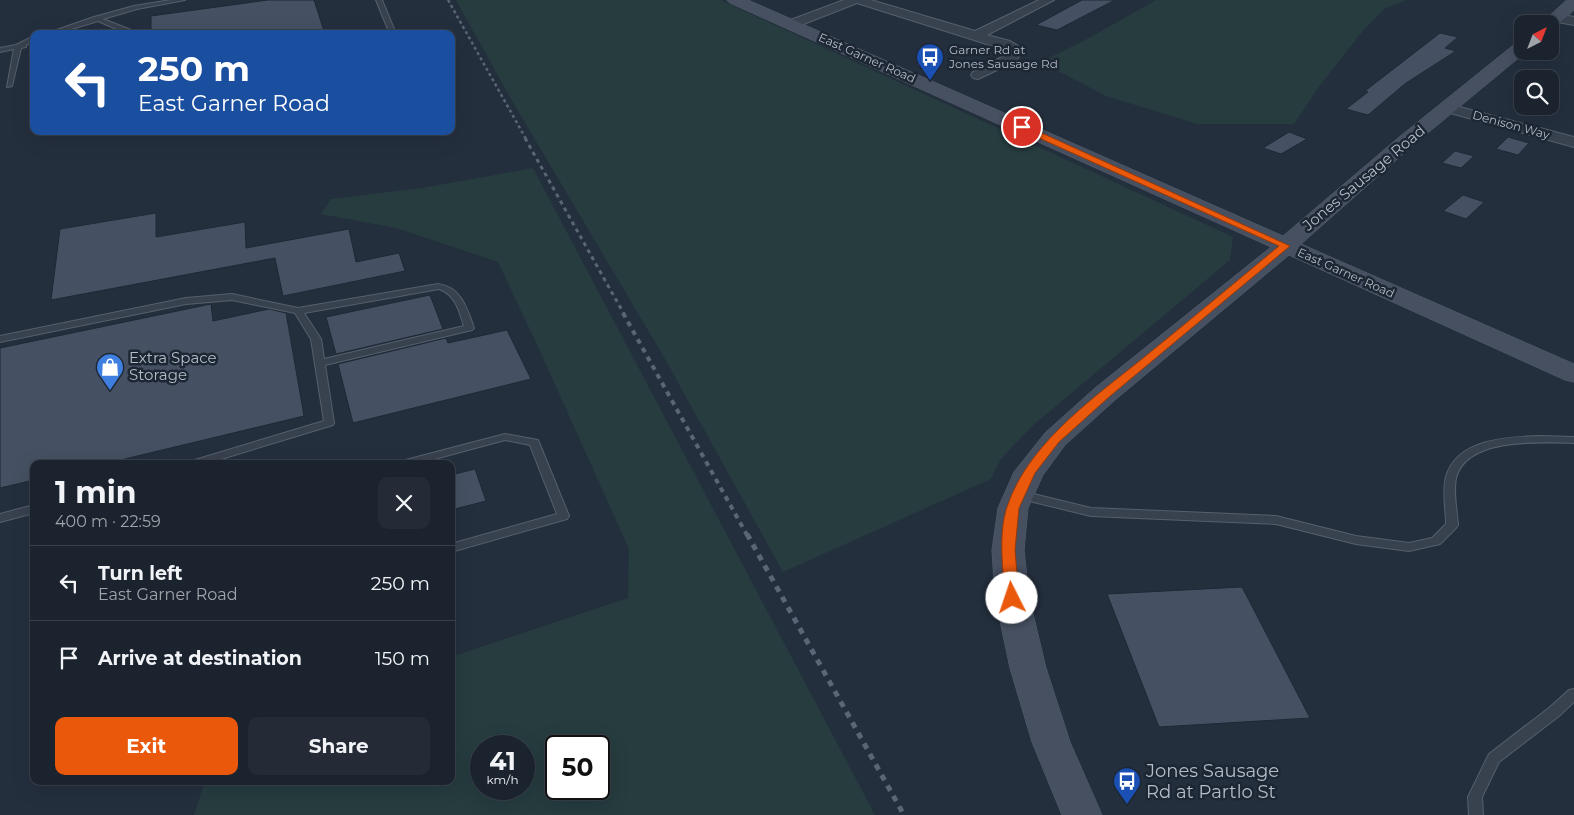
<!DOCTYPE html>
<meta charset="utf-8">
<style>
:root{--surface:#1b232e;--page:#242b36;--text:#f1f3f6;--muted:#a0a4aa;--line:#39404a;--accent:#ea580c}
body{margin:0;font-family:Montserrat,sans-serif;background:var(--page);color:var(--text);height:100vh;display:flex;flex-direction:column;font-size:19px;white-space:nowrap}
*{box-sizing:border-box;margin:0}
p{font-size:16px;color:var(--muted)}
.icon{flex:none;width:28px;height:28px;fill:none;stroke:currentColor;stroke-width:2;stroke-linecap:round;stroke-linejoin:round}
.map{position:relative;flex:1;overflow:hidden}
.panel{position:absolute;left:30px;top:460px;width:425px;height:325px;display:flex;flex-direction:column;background:var(--surface);border-radius:10px;box-shadow:0 5px 20px #0002,0 0 0 1px var(--line)}
.panel>*{flex:none}
.guide{position:absolute;left:30px;top:30px;width:425px;height:105px;border-radius:10px;box-shadow:0 5px 20px #0002,0 0 0 1px var(--line);background:#1a4fa0;color:#fff;overflow:hidden}
.needle{width:32px;rotate:42deg}
.fabs{position:absolute;left:1514px;top:15px;display:grid;gap:10px}
.fabs a{display:grid;place-items:center;width:45px;height:45px;border-radius:10px;background:var(--surface);box-shadow:0 5px 20px #0002,0 0 0 1px var(--line);font-size:25px}
.speed{position:absolute;left:470px;top:735px;display:flex;gap:10px;font-size:25px;font-weight:700;text-align:center}
.speed>*{display:grid;place-content:center;width:65px;height:65px;border-radius:50%;background:var(--surface);box-shadow:0 5px 20px #0002,0 0 0 1px var(--line);line-height:1}
.speed small{font-size:12px;font-weight:400}
.speed .limit{border:2px solid #111;border-radius:8px;background:#fff;color:#111}
.pin{position:absolute;display:grid;place-items:center;width:42px;height:42px;color:#fff;margin:-21px;border:2px solid #fff;border-radius:50%;box-shadow:0 1px 5px #0007}
.me{position:absolute;width:55px;margin:-28px;rotate:356deg;stroke-linejoin:round;filter:drop-shadow(0 0 4px #0008)}
.turn{display:flex;align-items:center;gap:18px;height:105px;padding:0 25px;font-size:22px}
.turn .icon{width:65px;height:65px;stroke-width:2.5}
.turn b{display:block;font-size:35px;line-height:42px}
.round{display:grid;place-items:center;flex:none;width:52px;height:52px;border-radius:10px;background:var(--page)}
.head{display:flex;align-items:center;justify-content:space-between;height:85px;padding:0 25px}
h1{font-size:30px;font-weight:700;line-height:38px}
.button{display:flex;gap:10px;margin-top:auto;padding:10px 25px}
.button a{flex:1;height:58px;border-radius:10px;background:var(--accent);color:#fff;font-size:20px;font-weight:700;line-height:58px;text-align:center}
.button a+a{background:var(--page);color:var(--text)}
ul{padding:0;list-style:none}
li{display:flex;align-items:center;gap:15px;height:75px;padding:0 25px;border-top:1px solid var(--line)}
li div{flex:1}
li b{display:block;font-size:19px}
li em{font-style:normal}
.map>svg:first-child{display:block}
.green{fill:#263c3f;fill-rule:evenodd}
.building{fill:#455162;stroke:#1f2835}
.lines{fill:none;stroke-linecap:round;stroke-linejoin:round}
.lane-casing{stroke:#565f6c;stroke-width:2}
.street-casing{stroke:#565f6c;stroke-width:2}
.secondary-casing{stroke:#565f6c;stroke-width:1}
.lane{fill:#38414e;fill-rule:evenodd}
.street{fill:#38414e;fill-rule:evenodd}
.secondary{fill:#465061;fill-rule:evenodd}
.rail-far3{stroke:#5a6575;stroke-width:2.5;stroke-dasharray:3 3;stroke-linecap:butt}
.rail-far2{stroke:#5a6575;stroke-width:3;stroke-dasharray:4 4;stroke-linecap:butt}
.rail-far1{stroke:#5a6575;stroke-width:4;stroke-dasharray:5 5;stroke-linecap:butt}
.rail{stroke:#5a6575;stroke-width:5;stroke-dasharray:6 6;stroke-linecap:butt}
.route{fill:#ea580c;stroke:#983908}
.labels{text-anchor:middle;stroke-width:5;stroke-linejoin:round;paint-order:stroke}
.far-poi-label{font-size:12px;fill:#b4bcc9;stroke:#1d2633;text-anchor:start}
.far-street-label{font-size:12px;fill:#b4bcc9;stroke:#1d2633}
.street-label{font-size:15px;fill:#b4bcc9;stroke:#1d2633}
.poi-label{font-size:15px;fill:#b4bcc9;stroke:#1d2633;text-anchor:start}
.near-poi-label{font-size:18px;fill:#b4bcc9;stroke:#1d2633;text-anchor:start}
</style>
<div class="map">
<svg width="1574" height="815" viewBox="0 0 1574 815">
<rect width="100%" height="100%" fill="#242f3e"/>
<g class="green">
<path d="M456 0H721L1233 237 1230 260 1031 427 1000 460 991 479 783 572 665 359 511 99Z"/>
<path d="M1156 0H1407L1384 9 1362 32 1318 88 1294 124H1197L1106 96 1041 62 1091 37Z"/>
<path d="M533 168 875 815H194L205 781H451V657L628 598 629 549 539 349 498 262 396 228 321 214 331 199 422 188ZM481 746H524V789H481ZM556 746H599V789H556Z"/>
</g>
<g class="building">
<path d="M268 0H314L325 34H151V16Z"/>
<path d="M1082 0H1115L1057 30 1036 25Z"/>
<path d="M1440 33 1458 37 1445 48 1456 51 1406 83 1368 115 1346 109 1368 92 1365 91Z"/>
<path d="M1289 132 1307 139 1281 154 1263 148Z"/>
<path d="M1508 137 1529 143 1518 155 1496 149Z"/>
<path d="M1455 151 1474 156 1461 168 1442 163Z"/>
<path d="M1463 195 1484 202 1466 219 1443 211Z"/>
<path d="M156 213V237L245 222 246 248 349 229 356 262 399 253 405 271 283 296 275 258 51 300 60 229Z"/>
<path d="M430 295 443 329 336 354 326 317Z"/>
<path d="M211 304 213 321 269 309 286 313 304 416 104 464H34V480L0 488V348Z"/>
<path d="M507 330 531 379 353 423 338 364 446 338 448 343Z"/>
<path d="M475 469 486 501 451 510V475Z"/>
<path d="M1242 587 1310 718 1159 727 1107 594Z"/>
</g>
<g class="lines">
<g class="lane-casing">
<g id="lane">
<path d="M171 0H185L137 9 103 19 131 30 134 34H128L98 21 55 34H45L94 17 134 6Z"/>
<path d="M376 0H382L396 34H390Z"/>
<path d="M34 36V41L26 45V47L21 48 12 86 7 87 14 49 0 52V48L16 45Z"/>
<path d="M438 284C461 287 467 308 474 328L472 330 325 365 334 423 333 425 205 464H187L188 462 324 421 311 339 295 313 232 300 186 304 0 342V336L186 298 232 294 298 308ZM439 289C456 295 459 311 464 326L324 359 321 339 304 313Z"/>
<path d="M505 434 538 440 569 516 567 519 451 552V544L557 514 530 445 505 440 416 464H397L398 462Z"/>
<path d="M1542 436 1574 437V443C1541 442 1466 437 1456 478 1453 493 1457 510 1458 525L1456 528 1440 544 1409 551 1356 544 1276 524 1091 516 1021 499 1017 498 1016 495 1017 492 1021 491 1091 508 1276 516 1356 536 1409 543 1432 538 1446 524C1446 509 1442 492 1446 477 1457 438 1509 437 1542 436Z"/>
<path d="M34 505V513L0 522V514Z"/>
<path d="M1574 689V702L1559 716 1499 762 1482 797 1483 815H1469L1468 797 1489 754 1549 708 1569 690Z"/>
</g>
</g>
<g class="street-casing">
<g id="street">
<path d="M844 0H871L975 31 1039 0H1054L987 35 1010 41 1023 49 1016 61 978 79 973 78 971 75 973 72 1006 55 1009 51 857 3 796 27H788L786 24 788 21Z"/>
<path d="M1556 14 1574 17V25L1552 21 1550 18 1552 15Z"/>
<path d="M1448 104 1574 137V147L1443 111 1441 108 1443 105Z"/>
</g>
</g>
<g class="secondary-casing">
<g id="secondary">
<path d="M727 0H748L1283 236 1398 138 1516 43 1522 42V51H1527L1412 146 1301 244 1574 364V382L1565 380 1289 255 1115 400 1065 445 1043 475 1028 508 1024 550 1029 597 1046 668 1070 742 1102 815H1062L1032 742 1010 668 995 597 992 550 998 508 1014 472 1045 433 1095 388 1271 247 730 3Z"/>
<path d="M1567 0H1574V10L1555 27 1550 29V24H1541Z"/>
</g>
</g>
<use href="#lane" class="lane"/>
<use href="#street" class="street"/>
<use href="#secondary" class="secondary"/>
<path class="rail-far3" d="M448 0 526 139"/>
<path class="rail-far2" d="M525 138 624 314"/>
<path class="rail-far1" d="M623 313 747 535"/>
<path class="rail" d="M747 534 904 815"/>
</g>
<path class="route" d="M1022 124 1290 246 1109 397 1059 442 1035 473 1019 508 1015 550 1019 598 1017 601H1007L1005 598C1003 569 998 534 1007 507 1029 440 1101 393 1153 350 1195 316 1237 281 1279 246L1019 129 1018 127Z"/>
<defs>
<g id="bus-pin" transform="scale(1.4375)"><path d="M0 17L-7.5 6A9.5 9.5 0 1 1 7.5 6Z" fill="#1a4fb4" stroke="#1d2633"/><path d="M-5-6H5V4H4V6H2V4H-2V6H-4V4H-5ZM-3.5-4V0h7V-4ZM-3.5 1.2v1.5H-2V1.2ZM2 1.2v1.5H3.5V1.2Z" fill="#fff"/></g>
<g id="shop-pin" transform="scale(1.4375)"><path d="M0 17L-7.5 6A9.5 9.5 0 1 1 7.5 6Z" fill="#3f7fe0" stroke="#1d2633"/><path d="M-5-2.5h2.3a2.7 3.5 0 0 1 5.4 0H5L5.5 6h-11ZM-1.5-2.5h3a1.5 2.3 0 0 0-3 0Z" fill="#fff"/></g>
</defs>
<g fill-rule="evenodd">
<use href="#bus-pin" x="930" y="57"/>
<use href="#shop-pin" x="110" y="367"/>
<use href="#bus-pin" x="1127" y="781"/>
</g>
<g class="labels">
<g class="far-poi-label">
<text x="949" y="54">Garner Rd at<tspan x="949" dy="14">Jones Sausage Rd</tspan></text>
</g>
<g class="far-street-label">
<text transform="translate(867 58) rotate(24)" y="4">East Garner Road</text>
<text transform="translate(1511 125) rotate(15)" y="4">Denison Way</text>
<text transform="translate(1346 273) rotate(24)" y="4">East Garner Road</text>
</g>
<g class="street-label">
<text transform="translate(1364 178) rotate(-40)" y="5">Jones Sausage Road</text>
</g>
<g class="poi-label">
<text x="129" y="363">Extra Space<tspan x="129" dy="17">Storage</tspan></text>
</g>
<g class="near-poi-label">
<text x="1146" y="777">Jones Sausage<tspan x="1146" dy="21">Rd at Partlo St</tspan></text>
</g>
</g>
</svg>
<div class="fabs">
<a><svg class="needle" viewBox="-14 -14 28 28"><path d="M0-13l5 13h-10z" fill="#e53935"/><path d="M0 13l5-13h-10z" fill="#a0a4aa"/></svg></a>
<a><svg class="icon" aria-label="search" viewBox="0 0 24 24"><circle cx="10" cy="10" r="6"/><path d="M15 15l6 6"/></svg></a>
</div>
<div class="speed"><div>41<small>km/h</small></div><div class="limit">50</div></div>
<div class="pin" style="left:1022px;top:127px;background:#d93025"><svg class="icon" aria-label="arrive" viewBox="0 0 24 24"><path d="M6 21V4h12l-3 4 3 4H6"/></svg></div>
<svg class="me" style="left:1012px;top:598px" viewBox="-20 -20 40 40"><circle r="19" fill="#fff"/><path d="M0-13L10 11 0 6-10 11z" fill="#ea580c"/></svg>
<div class="guide">
<div class="turn"><svg class="icon" aria-label="left" viewBox="0 0 24 24"><path d="M17 20v-9H6M10 6l-5 5 5 5"/></svg><div><b>250 m</b>East Garner Road</div></div>
</div>
<section class="panel">
<div class="head"><div><h1>1 min</h1><p>400 m · 22:59</p></div><a class="round"><svg class="icon" aria-label="close" viewBox="0 0 24 24"><path d="M6 6l12 12M18 6L6 18"/></svg></a></div>
<ul>
<li><svg class="icon" aria-label="left" viewBox="0 0 24 24"><path d="M17 20v-9H6M10 6l-5 5 5 5"/></svg><div><b>Turn left</b><p>East Garner Road</p></div><em>250 m</em></li>
<li><svg class="icon" aria-label="arrive" viewBox="0 0 24 24"><path d="M6 21V4h12l-3 4 3 4H6"/></svg><div><b>Arrive at destination</b></div><em>150 m</em></li>
</ul>
<div class="button"><a>Exit</a><a>Share</a></div>
</section>
</div>
